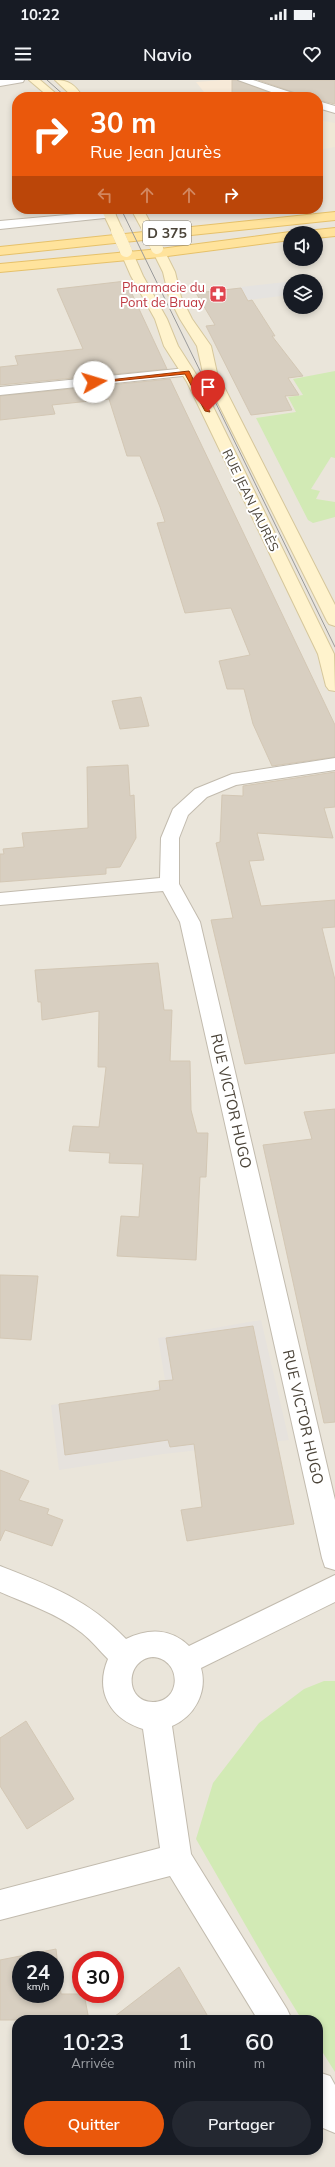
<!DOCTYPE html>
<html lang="fr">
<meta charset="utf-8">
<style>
:root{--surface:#171b24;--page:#242831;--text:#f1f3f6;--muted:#9ea1a6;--accent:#ea580c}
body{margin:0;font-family:Mulish,sans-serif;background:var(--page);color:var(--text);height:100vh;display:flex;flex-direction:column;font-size:15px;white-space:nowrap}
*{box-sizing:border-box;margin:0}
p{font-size:13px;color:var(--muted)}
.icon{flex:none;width:22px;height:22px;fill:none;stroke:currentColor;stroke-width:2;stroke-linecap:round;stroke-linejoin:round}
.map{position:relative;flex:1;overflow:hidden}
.sheet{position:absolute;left:12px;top:1935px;width:311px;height:140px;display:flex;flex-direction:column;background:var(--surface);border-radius:16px;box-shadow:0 2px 6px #0003}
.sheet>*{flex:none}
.banner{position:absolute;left:12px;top:12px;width:311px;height:122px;border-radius:16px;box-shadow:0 2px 6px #0003;background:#ea580c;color:#fff;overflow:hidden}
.fabs{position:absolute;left:283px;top:146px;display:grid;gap:8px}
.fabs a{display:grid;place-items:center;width:40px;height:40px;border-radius:50%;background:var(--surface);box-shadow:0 2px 6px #0003;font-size:20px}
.speed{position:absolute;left:12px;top:1871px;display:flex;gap:8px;font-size:20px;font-weight:700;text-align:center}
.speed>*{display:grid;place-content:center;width:52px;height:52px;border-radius:50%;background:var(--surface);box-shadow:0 2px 6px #0003;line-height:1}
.speed small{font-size:10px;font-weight:400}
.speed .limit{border:6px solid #d22;background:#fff;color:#111}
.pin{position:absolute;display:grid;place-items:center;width:34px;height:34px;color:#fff;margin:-41px -17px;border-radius:50% 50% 50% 0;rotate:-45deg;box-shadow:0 0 4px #0007}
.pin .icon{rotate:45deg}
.me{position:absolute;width:44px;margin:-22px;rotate:84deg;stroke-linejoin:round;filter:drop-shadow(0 0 3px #0008)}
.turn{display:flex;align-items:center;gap:14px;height:84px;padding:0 12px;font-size:18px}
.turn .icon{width:52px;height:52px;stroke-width:2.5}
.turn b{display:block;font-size:28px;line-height:34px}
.lanes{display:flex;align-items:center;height:38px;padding:0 12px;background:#0003;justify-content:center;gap:20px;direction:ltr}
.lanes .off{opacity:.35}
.eta{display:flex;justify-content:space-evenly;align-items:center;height:68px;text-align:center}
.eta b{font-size:24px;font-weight:600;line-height:28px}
.cta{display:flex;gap:8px;margin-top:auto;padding:8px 12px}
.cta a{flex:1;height:46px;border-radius:24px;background:var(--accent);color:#fff;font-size:16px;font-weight:600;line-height:46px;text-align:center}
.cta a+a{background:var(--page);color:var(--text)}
.status{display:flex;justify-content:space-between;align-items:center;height:28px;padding:0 20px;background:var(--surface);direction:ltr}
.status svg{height:11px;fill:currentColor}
header{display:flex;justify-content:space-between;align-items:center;height:52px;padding:0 12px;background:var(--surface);font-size:18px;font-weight:600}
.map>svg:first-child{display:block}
.residential{fill:#eae5da;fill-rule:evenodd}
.commercial{fill:#f7ead8}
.industrial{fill:#e6e2dd}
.education{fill:#efe8d6}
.green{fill:#d2eab5}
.parking{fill:#e5e3e0}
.building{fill:#d8cfc1;stroke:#d3c7b4;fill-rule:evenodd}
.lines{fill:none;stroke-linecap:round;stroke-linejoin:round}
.street-casing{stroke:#c2bbae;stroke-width:2}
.secondary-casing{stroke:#d6c79b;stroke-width:2}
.primary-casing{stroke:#e6c16a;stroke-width:2}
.street{fill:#fff;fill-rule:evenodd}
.secondary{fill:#fff3cd;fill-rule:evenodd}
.primary{fill:#ffe39c;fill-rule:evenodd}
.tram{stroke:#9a9a9a;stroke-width:1}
.secondary-bridge-casing{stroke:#d6c79b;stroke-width:12;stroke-linecap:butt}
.secondary-bridge{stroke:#fff3cd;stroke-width:12}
.route{fill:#ea580c;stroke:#983908}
.labels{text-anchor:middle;stroke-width:4;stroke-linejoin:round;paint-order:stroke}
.far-health-label{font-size:13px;fill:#be3a42;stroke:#fff;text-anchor:end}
.far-street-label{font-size:13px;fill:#4b4439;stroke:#fff}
.shield{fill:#fff;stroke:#817c74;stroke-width:1}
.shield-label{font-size:14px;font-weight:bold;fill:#4b4439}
.street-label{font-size:15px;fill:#4b4439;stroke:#fff}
</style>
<div class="status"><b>10:22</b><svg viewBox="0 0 49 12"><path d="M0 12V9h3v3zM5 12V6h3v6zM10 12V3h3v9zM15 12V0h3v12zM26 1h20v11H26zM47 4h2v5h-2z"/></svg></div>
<header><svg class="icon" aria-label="menu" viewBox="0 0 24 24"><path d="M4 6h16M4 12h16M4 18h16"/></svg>Navio<svg class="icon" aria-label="heart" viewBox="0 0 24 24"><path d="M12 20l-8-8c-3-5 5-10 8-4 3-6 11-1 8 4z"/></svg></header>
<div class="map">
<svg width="335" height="2087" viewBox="0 0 335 2087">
<rect width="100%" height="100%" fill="#f6f3ec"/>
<path class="residential" d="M0 0H335L323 21 335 25V2087H0ZM17 17H318V129H17ZM290 153H316V179H290ZM290 201H316V227H290ZM21 1880H55V1914H21ZM81 1880H115V1914H81ZM17 1940H318V2070H17Z"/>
<path class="commercial" d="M222 0H232L267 11 224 17H167L204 12 196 2Z"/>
<path class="industrial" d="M261 1240 289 1360 163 1374 59 1390 51 1325 153 1311 165 1300 158 1258Z"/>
<path class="education" d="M318 40 335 43V67L318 70Z"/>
<g class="green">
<path d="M335 291V378L331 377 311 409 320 411 316 419 335 422V437L313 443 308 440 256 338 296 332 288 317 303 315 293 299Z"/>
<path d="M324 1601H335V1992L318 1965V1940H302L269 1886 196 1759 213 1703 259 1643 304 1609Z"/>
</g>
<path class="parking" d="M286 202 290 206V215L248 220 241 207Z"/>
<g class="building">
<path d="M232 0H237L281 17H232Z"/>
<path d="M258 0H335V24L318 20V17H301L299 14Z"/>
<path d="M126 201 167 289 0 305V287L18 285 15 276 83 269 57 209Z"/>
<path d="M241 208 248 221 252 220 275 256H272L303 296 288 298 299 315 285 316 292 330 251 335 206 246 215 245 196 213Z"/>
<path d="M170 299 335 645V677L272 686 253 644 244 609H227L219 581 250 575 231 528 185 533 157 443 165 442 160 427 140 376H127L109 319 52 325 55 334 0 340V316Z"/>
<path d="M141 617 149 646 120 649 112 621Z"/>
<path d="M128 685 130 716 134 715 136 758 120 787 106 788V794L0 802V774H4L3 769 24 767 22 753 88 748 87 687Z"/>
<path d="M335 692V727L324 728 333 758 257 753 264 780 249 781 261 826 335 820V847L322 848 335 900V973L245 984 211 840 233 838 216 763 220 762 222 715 243 716V706Z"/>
<path d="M158 883 164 930H172L170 981H190L191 1030 197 1053H208L206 1097H200L196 1180 117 1176 121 1136 139 1137 143 1084 109 1083 110 1073 69 1071 73 1046 99 1047 106 987H98L99 931 42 940 41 922H38L35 890Z"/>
<path d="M335 1029V1342L324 1343 263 1065 312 1059 304 1032Z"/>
<path d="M0 1195 38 1196 31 1260 0 1258Z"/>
<path d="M253 1246 294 1444 187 1461 181 1430 202 1427 194 1364 170 1367 168 1360 65 1375 59 1324 160 1310 159 1301 173 1300 166 1258Z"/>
<path d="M0 1390 29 1401 19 1420 49 1429 47 1434 63 1440 52 1466 5 1450 0 1461Z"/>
<path d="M26 1641 74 1719 27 1749 0 1706V1658Z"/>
<path d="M56 1869 61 1914H84L89 1940H0V1880ZM21 1880H55V1914H21Z"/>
<path d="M179 1887 210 1940H110Z"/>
</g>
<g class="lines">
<g class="street-casing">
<g id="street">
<path d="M0 0H24L23 2 0 6Z"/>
<path d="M238 0H253L299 15 300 17H285Z"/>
<path d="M318 21 335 26V33L318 28Z"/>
<path d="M110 131 116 135 114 137 0 149V141Z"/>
<path d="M187 288 192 289 194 292 192 295 0 315V307Z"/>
<path d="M335 678V690L236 705 207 717 188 735 179 758V804L200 842 335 1420V1490L325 1487 322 1478 180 842 163 811 0 825V813L160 798 161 758 173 729 195 709 232 694Z"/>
<path d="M0 1486C49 1505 89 1520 126 1559 148 1548 171 1548 189 1566L335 1495V1522L201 1588C208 1612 194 1637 172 1646L191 1774 287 1929 292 1940H258L170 1796 0 1840V1810L160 1768 143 1649C111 1639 94 1612 108 1579 100 1571 92 1561 82 1553 58 1534 28 1524 0 1512ZM153 1577C182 1579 182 1622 153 1622 124 1622 125 1579 153 1577Z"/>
<path d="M318 1992 330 1996 335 2005V2053L323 2048 318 2039Z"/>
</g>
</g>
<g class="secondary-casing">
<g id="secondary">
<path d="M29 0H40L60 17H49Z"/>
<path d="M55 0C69 0 75 5 83 17H73Z"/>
<path d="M101 129H113L123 151 121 154H113Z"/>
<path d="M131 129H143L153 148 151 151H143Z"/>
<path d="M157 164 163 168 175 192 181 217 192 239 211 266 217 293 335 525V546L329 544 327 541 203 293 197 266 180 239 169 217 163 192 151 168Z"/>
<path d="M126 167 132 171 143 196 167 239 178 266 201 302 334 574 335 611 329 610 326 606 318 574 187 302 164 266 155 239 131 196 120 171Z"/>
</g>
</g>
<g class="primary-casing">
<g id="primary">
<path d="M335 132V140L0 175V167Z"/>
<path d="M335 148V156L316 158V153H311L316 150Z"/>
<path d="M290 152 292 153H290V160L160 177 0 192V184L160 169Z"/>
</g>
</g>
<use href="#street" class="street"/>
<use href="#secondary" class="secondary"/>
<use href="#primary" class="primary"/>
<g class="tram">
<path d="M47 0 66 17"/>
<path d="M121 129 335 567"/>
</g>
<g class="secondary-bridge-casing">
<g id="secondary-bridge">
<path d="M147 148 157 168"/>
<path d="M117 151 126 171"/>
</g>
</g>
<use href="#secondary-bridge" class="secondary-bridge"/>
</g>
<path class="route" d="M189 291 210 332 205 331 185 294 94 303 91 302Z"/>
<defs>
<g id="pharmacy-square" transform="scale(0.9)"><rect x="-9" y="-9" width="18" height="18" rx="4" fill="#e0444e" stroke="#fff"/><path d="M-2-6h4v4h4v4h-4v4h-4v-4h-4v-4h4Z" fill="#fff"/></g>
</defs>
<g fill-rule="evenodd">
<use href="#pharmacy-square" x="218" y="214"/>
</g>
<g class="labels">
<g class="far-health-label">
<text x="205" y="212">Pharmacie du<tspan x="205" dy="15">Pont de Bruay</tspan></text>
</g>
<g class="far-street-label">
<text transform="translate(251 420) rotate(64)" y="5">RUE JEAN JAURÈS</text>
</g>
<rect class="shield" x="143" y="141" width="48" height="24" rx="3"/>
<g class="shield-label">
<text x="167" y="158">D 375</text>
</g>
<g class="street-label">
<text transform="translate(231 1021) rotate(77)" y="5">RUE VICTOR HUGO</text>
<text transform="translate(303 1337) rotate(77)" y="5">RUE VICTOR HUGO</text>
</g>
</g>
</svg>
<div class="fabs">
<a><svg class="icon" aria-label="sound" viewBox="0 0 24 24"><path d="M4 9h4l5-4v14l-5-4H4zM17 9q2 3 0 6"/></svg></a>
<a><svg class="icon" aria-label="layers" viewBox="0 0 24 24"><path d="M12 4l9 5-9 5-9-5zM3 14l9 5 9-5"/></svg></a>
</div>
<div class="speed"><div>24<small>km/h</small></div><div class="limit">30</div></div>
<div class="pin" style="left:208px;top:331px;background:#d93025"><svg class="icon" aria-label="arrive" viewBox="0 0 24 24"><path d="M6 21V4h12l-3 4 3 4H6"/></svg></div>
<svg class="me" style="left:94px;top:302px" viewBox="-20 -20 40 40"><circle r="19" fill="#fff"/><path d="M0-13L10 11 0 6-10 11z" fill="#ea580c"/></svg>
<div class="banner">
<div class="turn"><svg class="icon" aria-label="right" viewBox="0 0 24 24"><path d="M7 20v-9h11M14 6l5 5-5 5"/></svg><div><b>30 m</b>Rue Jean Jaurès</div></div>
<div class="lanes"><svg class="icon off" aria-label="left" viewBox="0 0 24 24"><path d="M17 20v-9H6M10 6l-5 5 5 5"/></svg><svg class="icon off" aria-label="ahead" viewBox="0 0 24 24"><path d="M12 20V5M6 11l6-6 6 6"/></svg><svg class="icon off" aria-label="ahead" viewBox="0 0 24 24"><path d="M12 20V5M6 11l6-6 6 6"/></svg><svg class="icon" aria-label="right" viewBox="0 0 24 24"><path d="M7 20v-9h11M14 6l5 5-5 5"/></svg></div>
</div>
<section class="sheet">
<div class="eta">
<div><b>10:23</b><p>Arrivée</p></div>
<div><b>1</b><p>min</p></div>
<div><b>60</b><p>m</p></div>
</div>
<div class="cta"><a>Quitter</a><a>Partager</a></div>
</section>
</div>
